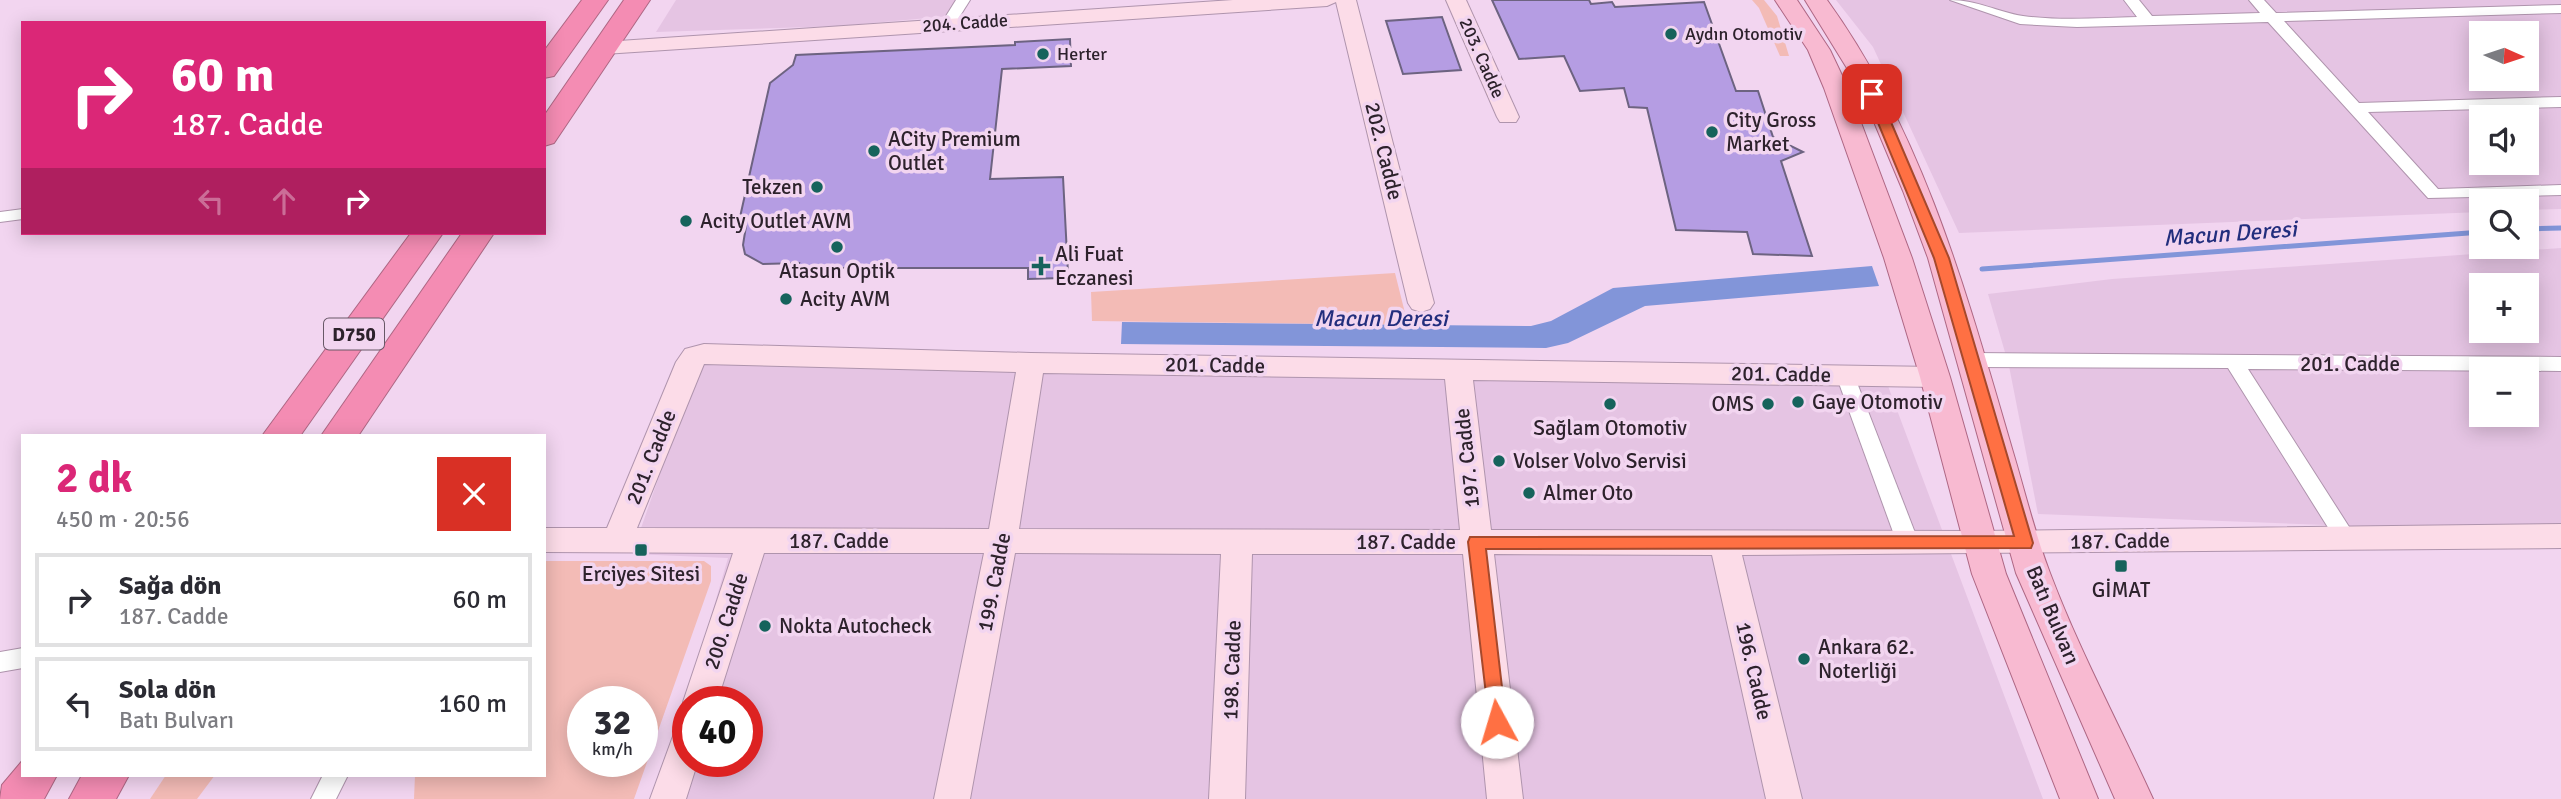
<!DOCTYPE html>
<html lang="tr">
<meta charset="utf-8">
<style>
:root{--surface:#fff;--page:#f2f2f3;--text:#2b2b33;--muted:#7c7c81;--line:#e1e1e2;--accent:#db2777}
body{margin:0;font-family:Signika,sans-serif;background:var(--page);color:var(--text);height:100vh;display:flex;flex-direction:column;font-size:26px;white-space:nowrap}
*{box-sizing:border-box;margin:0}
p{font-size:23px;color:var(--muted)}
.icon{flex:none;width:38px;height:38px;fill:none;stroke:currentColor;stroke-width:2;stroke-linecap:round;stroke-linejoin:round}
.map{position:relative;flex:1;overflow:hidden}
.drawer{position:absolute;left:21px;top:434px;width:525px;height:343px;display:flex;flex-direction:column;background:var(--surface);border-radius:0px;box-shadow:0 4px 18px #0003}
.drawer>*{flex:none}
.top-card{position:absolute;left:21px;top:21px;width:525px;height:214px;border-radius:0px;box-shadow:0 4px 18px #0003;background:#db2777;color:#fff;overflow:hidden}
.needle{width:46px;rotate:93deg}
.buttons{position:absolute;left:2469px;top:21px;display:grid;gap:14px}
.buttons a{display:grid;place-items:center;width:70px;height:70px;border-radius:0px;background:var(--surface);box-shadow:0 4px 18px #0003;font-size:35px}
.speed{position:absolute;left:567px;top:686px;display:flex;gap:14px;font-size:35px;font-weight:700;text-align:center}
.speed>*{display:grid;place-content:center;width:91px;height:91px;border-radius:50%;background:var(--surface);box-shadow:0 4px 18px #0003;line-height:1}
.speed small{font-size:18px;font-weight:400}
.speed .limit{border:10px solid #d22;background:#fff;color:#111}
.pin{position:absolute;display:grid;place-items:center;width:60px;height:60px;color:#fff;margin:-30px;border-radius:14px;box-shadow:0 4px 10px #0006}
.me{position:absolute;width:77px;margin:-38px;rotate:354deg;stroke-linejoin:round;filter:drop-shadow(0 0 5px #0008)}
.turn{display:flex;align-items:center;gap:24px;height:147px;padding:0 35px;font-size:32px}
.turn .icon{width:91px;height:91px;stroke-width:2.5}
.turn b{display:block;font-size:49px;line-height:60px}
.lanes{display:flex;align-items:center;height:66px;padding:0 35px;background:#0003;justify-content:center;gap:35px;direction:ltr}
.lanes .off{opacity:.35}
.round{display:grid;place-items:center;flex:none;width:74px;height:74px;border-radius:0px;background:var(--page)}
.head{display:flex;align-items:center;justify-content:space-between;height:119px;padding:0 35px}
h1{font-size:42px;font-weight:700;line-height:52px;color:var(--accent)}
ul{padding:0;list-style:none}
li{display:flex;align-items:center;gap:21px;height:94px;margin:0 14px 10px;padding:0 21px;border:4px solid var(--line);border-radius:0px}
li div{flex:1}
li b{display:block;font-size:26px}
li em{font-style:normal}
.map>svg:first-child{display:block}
.built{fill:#e5c4e3;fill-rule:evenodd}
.green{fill:#f3bbb6;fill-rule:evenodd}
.water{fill:#8295d9}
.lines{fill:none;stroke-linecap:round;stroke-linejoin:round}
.stream{stroke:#8295d9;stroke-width:5}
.building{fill:#b59de3;stroke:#6d6381;stroke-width:2}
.street-casing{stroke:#af94ad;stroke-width:2}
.secondary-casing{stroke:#af94ad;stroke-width:2}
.primary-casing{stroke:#ae6784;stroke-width:2}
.highway-casing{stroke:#ae6784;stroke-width:2}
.street{fill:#fff;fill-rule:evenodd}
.secondary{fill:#fcdce8;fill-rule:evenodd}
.primary{fill:#f8bad1;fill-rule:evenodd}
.highway{fill:#f48cb3;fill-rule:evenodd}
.route{fill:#ff7043;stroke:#a6492c;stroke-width:2}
.poi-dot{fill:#16635c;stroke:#f2d5f0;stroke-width:2.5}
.labels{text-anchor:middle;stroke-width:7;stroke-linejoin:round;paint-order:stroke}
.far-street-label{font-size:18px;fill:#2d222c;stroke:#f2d5f0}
.far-poi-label{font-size:18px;fill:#2d222c;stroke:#f2d5f0;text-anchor:start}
.shield{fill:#f2d5f0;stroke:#685867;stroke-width:2}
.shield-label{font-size:19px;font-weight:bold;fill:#2d222c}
.poi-label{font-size:21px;fill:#2d222c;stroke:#f2d5f0;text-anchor:start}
.street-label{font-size:21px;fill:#2d222c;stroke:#f2d5f0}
.water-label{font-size:23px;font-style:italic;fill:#222e7d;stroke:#f2d5f0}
</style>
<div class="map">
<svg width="2561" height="799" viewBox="0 0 2561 799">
<rect width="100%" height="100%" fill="#f2d5f0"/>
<g class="built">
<path d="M676 0H971L961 15 839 26 656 32Z"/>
<path d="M1836 0H2561V209L2527 210V201H2482L2481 212 1959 233 1873 47ZM2482 33H2527V79H2482ZM2482 117H2527V163H2482Z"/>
<path d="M2561 248V534L2038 514 2009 366 1988 294 2112 279ZM2482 285H2527V331H2482ZM2482 369H2527V415H2482Z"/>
<path d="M700 359 1888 386 2043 799H658L728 558 632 554ZM688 702H747V761H688Z"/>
</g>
<g class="green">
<path d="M1752 0H1764L1777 16 1789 56H1780L1759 8Z"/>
<path d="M1395 273 1408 325 1092 321 1091 292Z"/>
<path d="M544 561H704L711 566V581L634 799H414L415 775H544ZM583 702H642V761H583Z"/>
<path d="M166 775H215L197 799H150Z"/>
</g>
<path class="water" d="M1872 266 1879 286 1645 306 1568 343 1546 348 1121 344 1122 322 1531 326 1551 321 1613 288Z"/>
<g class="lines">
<g class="stream">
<path d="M2527 229 2561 228"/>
<path d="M1982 269 2482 232"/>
</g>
</g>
<g class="building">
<path d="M1492 0H1589L1591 4 1612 2 1615 7 1704 2 1736 91H1758L1773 137 1803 152 1781 161 1812 256 1753 254 1747 232 1676 230 1647 108 1629 107 1624 88 1580 91 1564 56 1519 59Z"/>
<path d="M1442 17 1461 70 1403 74 1386 21Z"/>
<path d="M1070 39 1071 66 1002 69 990 179 1063 177 1068 274 1062 278 1028 279V268H797L799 263 763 264 745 254 743 245 746 226H738L770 83 793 65 796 55 1015 45V42Z"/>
</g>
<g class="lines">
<g class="street-casing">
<g id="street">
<path d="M956 0H970L953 27H943L941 24Z"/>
<path d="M1950 0C1978 0 1997 12 2023 16 2061 21 2100 18 2137 17L2124 0H2139L2152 16 2260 13 2249 0H2264L2276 13 2561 5V13L2284 21 2359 103 2561 97V107L2368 112 2438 189 2561 185V195L2428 198 2268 22 2077 27 2020 24Z"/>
<path d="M23 209V219L0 222V212Z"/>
<path d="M1971 353 2561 357V371L2248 369 2353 533 2357 539 2353 545 2346 547 2339 545 2228 368 1971 367 1962 360Z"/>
<path d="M1845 368 1854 375 1919 543 1915 549 1908 551 1901 549 1897 543 1836 375Z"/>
<path d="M23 648V668L0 672V652Z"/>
<path d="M323 775H348L336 799H311Z"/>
</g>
</g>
<g class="secondary-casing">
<g id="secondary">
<path d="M1233 0H1356L1434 303 1430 309 1421 312 1412 309 1408 303 1336 2 1327 6 604 54 593 48 604 42Z"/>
<path d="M1446 0H1466L1519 117 1516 122H1500L1497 117Z"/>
<path d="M704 344 1031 353 1935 367 1945 370 1949 377 1945 384 1935 387 1473 380 1491 530 1981 531 2561 524V548L1742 555 1802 799H1766L1712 555 1494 554 1523 799H1487L1463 554H1252L1245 799H1209L1221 554 1015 553 970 799H934L984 553H764L717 702H688V712L683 702 733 553 544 552V528H607L676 362 685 349ZM704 364 1016 372 989 529 637 528ZM1043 373 1445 379 1460 530 1019 529Z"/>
<path d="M688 724V761H698L686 799H650L676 728Z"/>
</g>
</g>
<g class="primary-casing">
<g id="primary">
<path d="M1775 0H1797L1830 50 1848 88 1912 258 1950 377 2006 574 2098 799H2060L1972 574 1920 377 1884 258 1824 88 1808 50Z"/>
<path d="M1805 0H1827C1924 134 1967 295 2013 452 2025 492 2035 534 2050 573 2079 650 2119 724 2153 799H2115L2016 573 1928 258 1903 191 1861 91Z"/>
</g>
</g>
<g class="highway-casing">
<g id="highway">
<path d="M582 0H608L554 76 544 78V51Z"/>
<path d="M624 0H650L554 143 544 146V116Z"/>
<path d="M411 233H443L300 436H262Z"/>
<path d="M462 233H494L358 436H321Z"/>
<path d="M23 760V775H57L44 799H0L2 785Z"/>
<path d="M82 775H129L116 799H69Z"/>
</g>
</g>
<use href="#street" class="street"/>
<use href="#secondary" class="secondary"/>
<use href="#primary" class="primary"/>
<use href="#highway" class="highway"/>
</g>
<path class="route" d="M1872 90 1879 94 1949 258 2033 543 2031 548 1486 549 1506 722 1504 728 1497 730 1490 728 1468 542 1470 537 2014 536 1934 258 1866 94Z"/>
<g class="poi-dot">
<circle cx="1671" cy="34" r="7"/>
<circle cx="1043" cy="54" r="7"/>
<circle cx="1712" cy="132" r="7"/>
<circle cx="874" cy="151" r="7"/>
<circle cx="817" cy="187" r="7"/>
<circle cx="686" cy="221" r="7"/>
<circle cx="837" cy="247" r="7"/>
<path d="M1037.5 255.5h7v7h7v7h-7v7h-7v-7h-7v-7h7z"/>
<circle cx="786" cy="299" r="7"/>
<circle cx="1798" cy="402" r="7"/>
<circle cx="1610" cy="404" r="7"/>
<circle cx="1768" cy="404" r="7"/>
<circle cx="1499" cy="461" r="7"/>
<circle cx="1529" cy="493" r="7"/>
<rect x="634" y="543" width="14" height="14" rx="3.5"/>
<rect x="2114" y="559" width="14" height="14" rx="3.5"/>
<circle cx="765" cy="626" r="7"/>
<circle cx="1804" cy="659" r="7"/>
</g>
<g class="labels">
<g class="far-street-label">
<text transform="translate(965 23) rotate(-4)" y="6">204. Cadde</text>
<text transform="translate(1482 58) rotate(66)" y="6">203. Cadde</text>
</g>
<g class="far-poi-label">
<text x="1685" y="40">Aydın Otomotiv</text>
<text x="1057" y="60">Herter</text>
</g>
<rect class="shield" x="324" y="318.5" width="60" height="31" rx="5"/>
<g class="shield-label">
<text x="354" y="341">D750</text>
</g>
<g class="poi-label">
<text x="1726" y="127">City Gross<tspan x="1726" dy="24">Market</tspan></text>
<text x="888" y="146">ACity Premium<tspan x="888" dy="24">Outlet</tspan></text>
<text x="803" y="194" text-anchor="end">Tekzen</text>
<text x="700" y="228">Acity Outlet AVM</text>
<text x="1055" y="261">Ali Fuat<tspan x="1055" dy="24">Eczanesi</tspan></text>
<text x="837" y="278" text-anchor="middle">Atasun Optik</text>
<text x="800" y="306">Acity AVM</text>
<text x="1812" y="409">Gaye Otomotiv</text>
<text x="1754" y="411" text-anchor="end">OMS</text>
<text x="1610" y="435" text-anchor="middle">Sağlam Otomotiv</text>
<text x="1513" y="468">Volser Volvo Servisi</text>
<text x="1543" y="500">Almer Oto</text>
<text x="641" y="581" text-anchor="middle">Erciyes Sitesi</text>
<text x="2121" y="597" text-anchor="middle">GİMAT</text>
<text x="779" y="633">Nokta Autocheck</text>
<text x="1818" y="654">Ankara 62.<tspan x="1818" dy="24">Noterliği</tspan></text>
</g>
<g class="street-label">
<text transform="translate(1384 151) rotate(76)" y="7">202. Cadde</text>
<text x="2350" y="371">201. Cadde</text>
<text transform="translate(1215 365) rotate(1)" y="7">201. Cadde</text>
<text transform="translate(1781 374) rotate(1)" y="7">201. Cadde</text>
<text transform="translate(651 457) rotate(-68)" y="7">201. Cadde</text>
<text transform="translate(1467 458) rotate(-96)" y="7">197. Cadde</text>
<text x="839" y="548">187. Cadde</text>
<text transform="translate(2120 541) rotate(-1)" y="7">187. Cadde</text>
<text x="1406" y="549">187. Cadde</text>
<text transform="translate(994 582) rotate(-79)" y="7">199. Cadde</text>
<text transform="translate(2053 615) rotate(67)" y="7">Batı Bulvarı</text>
<text transform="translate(726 621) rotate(-72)" y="7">200. Cadde</text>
<text transform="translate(1232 670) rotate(-88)" y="7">198. Cadde</text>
<text transform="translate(1754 671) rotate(77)" y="7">196. Cadde</text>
</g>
<g class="water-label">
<text transform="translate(2230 233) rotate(-4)" y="8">Macun Deresi</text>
<text x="1381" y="326">Macun Deresi</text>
</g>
</g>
</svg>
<div class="buttons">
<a><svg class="needle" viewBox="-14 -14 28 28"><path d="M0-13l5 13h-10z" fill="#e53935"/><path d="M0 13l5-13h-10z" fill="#7c7c81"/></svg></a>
<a><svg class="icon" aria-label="sound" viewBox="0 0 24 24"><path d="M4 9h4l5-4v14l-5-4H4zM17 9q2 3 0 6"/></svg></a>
<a><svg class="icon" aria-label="search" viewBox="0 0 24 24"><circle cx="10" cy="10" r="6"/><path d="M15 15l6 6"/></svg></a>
<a>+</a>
<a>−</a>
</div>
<div class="speed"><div>32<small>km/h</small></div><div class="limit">40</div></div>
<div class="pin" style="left:1872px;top:94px;background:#d93025"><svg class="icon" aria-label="arrive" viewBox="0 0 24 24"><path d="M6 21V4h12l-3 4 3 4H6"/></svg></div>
<svg class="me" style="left:1497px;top:722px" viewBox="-20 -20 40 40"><circle r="19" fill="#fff"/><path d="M0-13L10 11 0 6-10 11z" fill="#ff7043"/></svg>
<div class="top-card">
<div class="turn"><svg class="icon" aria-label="right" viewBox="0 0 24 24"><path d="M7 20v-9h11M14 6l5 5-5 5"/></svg><div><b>60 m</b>187. Cadde</div></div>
<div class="lanes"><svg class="icon off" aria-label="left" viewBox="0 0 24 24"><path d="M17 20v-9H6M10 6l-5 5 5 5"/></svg><svg class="icon off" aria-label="ahead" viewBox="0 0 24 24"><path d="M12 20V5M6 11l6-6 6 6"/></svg><svg class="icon" aria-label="right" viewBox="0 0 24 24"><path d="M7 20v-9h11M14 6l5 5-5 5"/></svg></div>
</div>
<section class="drawer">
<div class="head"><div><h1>2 dk</h1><p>450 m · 20:56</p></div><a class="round" style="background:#d93025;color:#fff"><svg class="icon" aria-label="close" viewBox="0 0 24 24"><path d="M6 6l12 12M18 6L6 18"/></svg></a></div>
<ul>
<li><svg class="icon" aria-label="right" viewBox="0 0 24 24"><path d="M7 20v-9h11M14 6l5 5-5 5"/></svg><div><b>Sağa dön</b><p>187. Cadde</p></div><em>60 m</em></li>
<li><svg class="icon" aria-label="left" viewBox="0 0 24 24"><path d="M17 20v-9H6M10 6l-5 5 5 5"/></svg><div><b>Sola dön</b><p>Batı Bulvarı</p></div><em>160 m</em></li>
</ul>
</section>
</div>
